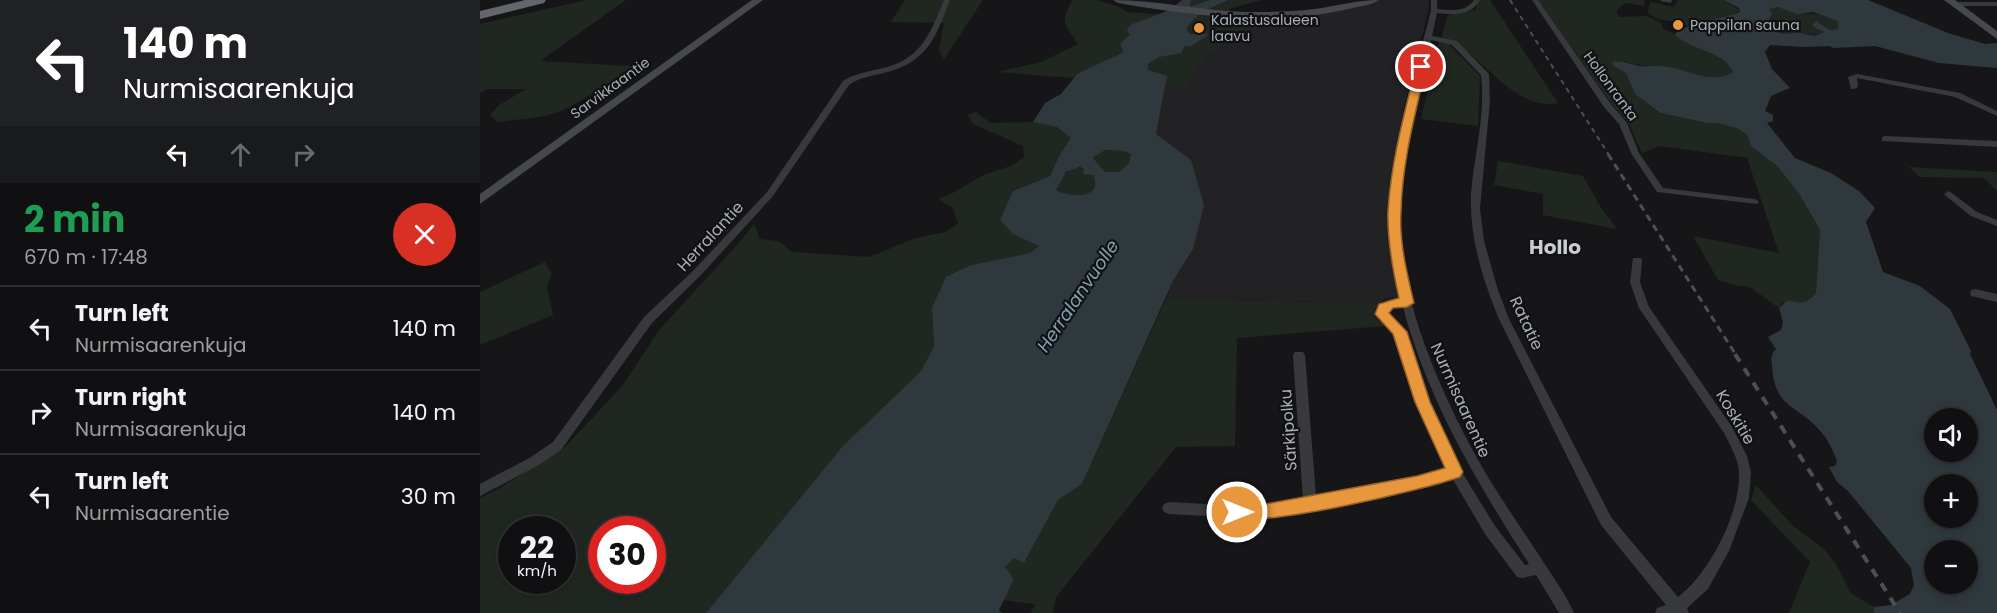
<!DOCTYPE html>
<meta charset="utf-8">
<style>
:root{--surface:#101012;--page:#1e1e20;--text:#f1f3f6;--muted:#9c9d9f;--line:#303032}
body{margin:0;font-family:Poppins,sans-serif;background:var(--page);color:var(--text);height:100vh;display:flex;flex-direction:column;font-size:22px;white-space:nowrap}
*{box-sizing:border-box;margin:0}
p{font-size:20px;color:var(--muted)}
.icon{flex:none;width:33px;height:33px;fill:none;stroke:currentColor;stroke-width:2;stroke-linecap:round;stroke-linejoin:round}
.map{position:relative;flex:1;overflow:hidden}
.panel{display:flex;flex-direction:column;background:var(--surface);width:480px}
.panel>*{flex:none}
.banner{background:#202124;color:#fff;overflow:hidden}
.fabs{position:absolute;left:1444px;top:408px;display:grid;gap:12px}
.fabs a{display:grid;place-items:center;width:54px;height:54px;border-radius:50%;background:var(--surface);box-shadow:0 3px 9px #0003,0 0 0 2px var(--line);font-size:30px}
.speed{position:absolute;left:18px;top:516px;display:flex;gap:12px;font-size:30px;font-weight:700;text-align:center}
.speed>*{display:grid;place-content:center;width:78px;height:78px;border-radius:50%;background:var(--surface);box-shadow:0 3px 9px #0003,0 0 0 2px var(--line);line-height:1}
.speed small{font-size:15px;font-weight:400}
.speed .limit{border:9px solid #d22;background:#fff;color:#111}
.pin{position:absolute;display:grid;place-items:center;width:51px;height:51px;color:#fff;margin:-26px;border:3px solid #fff;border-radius:50%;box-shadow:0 2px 6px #0007}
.me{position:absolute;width:66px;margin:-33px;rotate:90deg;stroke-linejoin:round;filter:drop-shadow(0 0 4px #0008)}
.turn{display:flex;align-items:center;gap:21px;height:126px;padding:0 24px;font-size:27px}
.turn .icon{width:78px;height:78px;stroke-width:2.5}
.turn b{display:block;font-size:42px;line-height:51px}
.lanes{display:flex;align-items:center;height:57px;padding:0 24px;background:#0003;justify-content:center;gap:30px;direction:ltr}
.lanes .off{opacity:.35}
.round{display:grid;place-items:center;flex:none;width:63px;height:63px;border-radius:32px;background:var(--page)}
.head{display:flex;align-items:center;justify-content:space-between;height:102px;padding:0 24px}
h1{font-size:36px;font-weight:700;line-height:45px;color:#1e9e55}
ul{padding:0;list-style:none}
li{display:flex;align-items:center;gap:18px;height:84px;padding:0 24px;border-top:2px solid var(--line)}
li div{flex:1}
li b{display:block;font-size:22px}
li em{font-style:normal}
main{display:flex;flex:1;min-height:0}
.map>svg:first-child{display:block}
.built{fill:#222225}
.green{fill:#202720;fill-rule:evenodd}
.water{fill:#2f393d;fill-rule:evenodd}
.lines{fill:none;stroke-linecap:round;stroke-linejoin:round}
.street{fill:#37393d;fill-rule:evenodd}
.secondary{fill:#45484c;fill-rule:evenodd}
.highway{fill:#63676d;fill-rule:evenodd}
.rail-far2{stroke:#4c4f53;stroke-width:2;stroke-dasharray:5 4.5;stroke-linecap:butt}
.rail-far1{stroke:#4c4f53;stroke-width:3;stroke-dasharray:7 5;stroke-linecap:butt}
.rail{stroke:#4c4f53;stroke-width:4;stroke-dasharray:9 8;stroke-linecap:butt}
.wall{fill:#3b3c40}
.route{fill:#e8973d;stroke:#976228;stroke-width:1.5}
.poi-dot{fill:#e8973d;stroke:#111113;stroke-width:2}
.labels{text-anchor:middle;stroke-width:4.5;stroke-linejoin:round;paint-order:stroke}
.far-poi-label{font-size:14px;fill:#a9afb7;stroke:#111113;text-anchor:start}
.far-street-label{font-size:14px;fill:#a9afb7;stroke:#111113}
.street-label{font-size:16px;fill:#a9afb7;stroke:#111113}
.water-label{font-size:18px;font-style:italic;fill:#81a1b0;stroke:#111113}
.quarter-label{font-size:20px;font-weight:bold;fill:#c9cdd3;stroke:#111113}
</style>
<main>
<section class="panel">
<div class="banner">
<div class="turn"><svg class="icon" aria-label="left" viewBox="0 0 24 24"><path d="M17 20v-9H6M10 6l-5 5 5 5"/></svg><div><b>140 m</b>Nurmisaarenkuja</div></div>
<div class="lanes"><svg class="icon" aria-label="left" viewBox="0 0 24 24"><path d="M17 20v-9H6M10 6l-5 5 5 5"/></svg><svg class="icon off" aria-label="ahead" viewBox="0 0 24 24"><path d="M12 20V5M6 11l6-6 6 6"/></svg><svg class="icon off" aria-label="right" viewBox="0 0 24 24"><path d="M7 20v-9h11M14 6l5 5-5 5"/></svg></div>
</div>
<div class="head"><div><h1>2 min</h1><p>670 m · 17:48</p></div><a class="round" style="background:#d93025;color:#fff"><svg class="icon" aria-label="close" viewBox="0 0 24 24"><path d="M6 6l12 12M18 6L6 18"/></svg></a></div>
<ul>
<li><svg class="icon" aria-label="left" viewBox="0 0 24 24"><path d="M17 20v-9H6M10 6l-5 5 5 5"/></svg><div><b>Turn left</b><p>Nurmisaarenkuja</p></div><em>140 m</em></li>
<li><svg class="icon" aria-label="right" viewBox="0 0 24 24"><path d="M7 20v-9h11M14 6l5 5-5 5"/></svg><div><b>Turn right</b><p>Nurmisaarenkuja</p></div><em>140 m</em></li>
<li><svg class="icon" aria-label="left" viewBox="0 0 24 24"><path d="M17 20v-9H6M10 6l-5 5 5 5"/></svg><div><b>Turn left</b><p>Nurmisaarentie</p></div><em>30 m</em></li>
</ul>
</section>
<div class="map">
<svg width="1517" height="613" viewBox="0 0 1517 613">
<rect width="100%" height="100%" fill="#161618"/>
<path class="built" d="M902 0H948L949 9 924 106 910 177 908 209 909 238 920 297 905 299 900 303 686 299 693 281 713 249 711 161 676 134 687 76 713 18 788 17Z"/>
<g class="green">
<path d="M106 0H146L60 61 168 67 163 75C132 73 106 102 78 112 61 119 37 119 18 122L10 115 19 105 46 89H9L0 93V24Z"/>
<path d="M425 0H503L464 59 459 50 464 23 411 22Z"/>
<path d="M592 0H617L639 7 647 12 676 14 688 13 702 0H781L749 9 765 28C740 48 720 54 707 87L685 88 628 61 592 78 518 72 561 62 598 44C584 23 580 24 592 0Z"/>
<path d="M997 0H1010L1078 103C1031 113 998 45 961 38L968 15 996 10Z"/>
<path d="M1058 0H1164L1165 6 1145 3 1136 11 1139 17 1166 16 1181 23 1183 29C1198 35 1246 56 1253 72 1232 85 1208 70 1188 67 1173 65 1160 67 1145 61L1135 67 1146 73 1155 94 1179 113 1227 123H1238L1259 129 1267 135 1271 146 1297 166 1318 192 1340 230 1336 293C1327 304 1316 303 1302 303L1299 308 1270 287 1254 285 1238 280 1213 236 1299 253 1267 158 1180 146 1162 153 1149 124 1131 103Z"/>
<path d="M1198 0H1244L1260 10 1252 16 1207 26C1195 18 1178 24 1168 12L1170 2 1194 7Z"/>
<path d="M1298 7C1304 8 1310 12 1316 13 1331 14 1344 13 1358 21V29L1350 30 1338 22 1340 29 1344 32 1342 34 1306 35 1298 32 1297 25 1289 19 1291 13 1289 9Z"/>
<path d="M959 42 968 44 1000 76 998 126 941 119Z"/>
<path d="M496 112 511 123 553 122 577 127 591 138 579 156 570 176 533 191V234L559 246 550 253 491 265 452 308 454 346 441 371 362 447 226 613H0V498L20 488 86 446 143 385 179 330 258 244 274 224 280 239 298 241 312 252 389 257 436 238 466 232 478 223 472 207 458 199C476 194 488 182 505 175 521 167 529 170 544 157L543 146 493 124 488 115ZM32 530H82V580H32ZM122 530H172V580H122Z"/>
<path d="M625 150 644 151 651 154 649 163 639 172H625L613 158Z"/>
<path d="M1018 161 1103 176 1120 206 1137 229 1063 215V194L1014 185Z"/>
<path d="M595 167 604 169V174L613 175C624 199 590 198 576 190L582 176Z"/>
<path d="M1429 167 1517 172V191L1504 178 1440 177Z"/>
<path d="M65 262 72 274 67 287 73 315 0 345V292Z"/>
<path d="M686 299 900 303 895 309 894 316 905 326 757 338 755 446 696 447 576 597 573 613H551L555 604 523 600 534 579 524 567 534 558 544 563 578 500 602 484Z"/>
<path d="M1276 485 1312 525 1345 550 1356 564 1371 593 1394 607V613H1309L1330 562 1271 500Z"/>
</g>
<g class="water">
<path d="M702 0H711L710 7 730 0H748C731 8 717 12 706 29L710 34H729L711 46H705L701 53 679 57 668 64V70L687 76 676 134 711 160 724 205 713 249 693 281 602 484 578 500 544 563 534 558 525 567 534 579 519 610 522 613H226L362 447 441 371 454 346 452 308 466 277 491 265 550 253 559 246 533 234 520 220 533 191 570 176 579 156 591 138 577 127 553 122 565 103 581 94 597 74 644 52 640 44 650 35 647 31 650 25C669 17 688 14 702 0ZM625 150 644 151 651 154 649 163 639 172H625L613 158ZM600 167 604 169 603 174 613 175C624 199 590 198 576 190L586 172Z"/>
<path d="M1244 0H1388L1468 33 1505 44 1517 43V68L1459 63 1395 46 1353 48 1350 46 1324 47 1290 45 1285 52 1292 69 1310 88 1291 96 1285 111 1293 115V121L1287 123 1315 158 1351 173 1379 191 1395 208 1386 222 1403 272 1440 286 1470 309 1491 351 1490 354 1517 410V613H1394V607L1411 605 1430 594 1434 585 1431 568 1368 491 1357 482 1349 467 1355 466 1357 461C1353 451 1349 441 1342 433 1319 404 1295 411 1292 366 1291 358 1291 354 1296 349L1288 337 1301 330 1303 322 1299 308 1308 300C1321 304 1327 303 1336 293L1340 230 1318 192 1297 166 1271 146 1267 135 1259 129 1238 123H1227L1180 113 1155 94 1146 73 1135 67 1132 62C1143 60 1150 64 1160 66 1169 67 1179 65 1189 67 1208 70 1233 85 1253 72 1243 50 1208 50 1195 34 1207 22 1242 20 1260 12L1259 8ZM1298 7 1317 14 1333 12 1358 21V29L1350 30 1336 21 1332 26 1344 32C1333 39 1327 33 1316 33 1309 33 1306 36 1298 32L1300 26 1289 19 1292 13 1289 9ZM1455 418H1488V452H1455ZM1455 484H1488V518H1455ZM1455 550H1488V584H1455Z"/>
</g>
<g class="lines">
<g class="street">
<path d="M464 0H470C455 38 448 62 404 73 392 76 380 77 369 85L293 196 221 275 172 323 81 450 59 465 0 496V484L51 457 73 442 164 317 213 271 287 192 363 81C374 74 386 72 399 69 441 60 449 36 464 0Z"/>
<path d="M951 0H957V9C971 10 985 13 994 0H1000C991 16 974 15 957 13L952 36 977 41 1009 74 1010 100 1000 209 1004 241 1018 290 1029 319 1131 517 1198 597C1229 574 1261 512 1259 472 1258 458 1250 445 1244 433L1159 308 1150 282 1153 258H1161L1162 260 1160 282 1169 307 1252 427 1267 456 1271 473 1269 498 1249 551 1228 589 1207 608 1209 613H1175L1177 608 1186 605 1121 525 1019 319C1003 280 989 237 991 194 994 154 1006 115 1001 75L972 45 951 40C937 96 921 152 919 209 915 296 967 409 1011 482 1029 511 1048 538 1066 566 1076 581 1087 597 1094 613H1079L1056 575 1042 578 1037 577 1005 534 972 478 937 488 780 519 689 514 684 512 682 508 684 504 689 502 780 507 823 499 813 355 815 352H823L825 355 836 497 937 478 967 469 937 402 915 334 897 314 899 304 911 299H921C914 271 909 242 909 213 910 145 934 77 951 11ZM913 307H923C948 401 997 482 1049 564L1045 565 1015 526 980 469 949 402 925 332 907 313 908 309Z"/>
<path d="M1052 0H1058L1130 103 1147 123 1159 153 1183 188 1274 199 1277 200 1279 202 1277 204 1177 192 1151 153 1139 124 1124 107Z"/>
<path d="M1517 2V6H1474L1471 4 1474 2Z"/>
<path d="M1377 74 1480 93 1517 111V116L1475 97 1377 78 1378 87 1374 89H1371L1368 77Z"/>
<path d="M1405 136 1517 141V147L1402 141V137Z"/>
<path d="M1469 191 1497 212 1517 220V226L1491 216 1466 196 1464 194Z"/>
<path d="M1495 289 1517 294V302L1491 296 1490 293 1491 290Z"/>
</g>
<g class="secondary">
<path d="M272 0H283L0 204V194Z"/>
<path d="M633 0C678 0 722 11 766 12 789 12 812 12 835 9 857 6 877 0 899 0 892 5 881 6 873 8 797 27 714 16 638 3Z"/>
<path d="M1464 0H1475L1517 31V39Z"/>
</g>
<path class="highway" d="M45 0H66L64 3 0 19V11Z"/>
<path class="rail-far2" d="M1030 0 1129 155"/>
<path class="rail-far1" d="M1128 154 1256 355"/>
<path class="rail" d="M1255 354 1420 613"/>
</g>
<path class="wall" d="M1181 0H1192L1191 3 1181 1Z"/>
<path class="route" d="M941 64 946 67C935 115 922 162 921 212 919 241 927 274 934 303L927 307 913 308 909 313 927 332 950 402 983 472 980 477C943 490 783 528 751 517L749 512 751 506 757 504 780 505 937 476 965 468 935 402 913 334 895 314 899 304 919 298C913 271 907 239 908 211 911 162 924 115 936 67Z"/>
<g class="poi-dot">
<circle cx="1198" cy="25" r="6"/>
<circle cx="719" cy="28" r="6"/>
</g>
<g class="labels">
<g class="far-poi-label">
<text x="731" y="25">Kalastusalueen<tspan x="731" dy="16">laavu</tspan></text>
<text x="1210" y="30">Pappilan sauna</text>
</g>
<g class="far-street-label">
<text transform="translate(1131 86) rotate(54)" y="5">Hollonranta</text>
<text transform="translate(130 88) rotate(-36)" y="5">Sarvikkaantie</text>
</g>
<g class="street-label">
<text transform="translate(230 236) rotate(-47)" y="6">Herralantie</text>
<text transform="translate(1047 323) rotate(65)" y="6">Ratatie</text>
<text transform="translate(981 400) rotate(66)" y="6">Nurmisaarentie</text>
<text transform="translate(1256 417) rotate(59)" y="6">Koskitie</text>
<text transform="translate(808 430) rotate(-94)" y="6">Särkipolku</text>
</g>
<g class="water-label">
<text transform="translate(598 296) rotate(-56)" y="6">Herralanvuolle</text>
</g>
<g class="quarter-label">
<text x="1075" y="254">Hollo</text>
</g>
</g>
</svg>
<div class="fabs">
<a><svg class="icon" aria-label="sound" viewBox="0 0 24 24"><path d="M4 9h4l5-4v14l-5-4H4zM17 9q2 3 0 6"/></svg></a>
<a>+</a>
<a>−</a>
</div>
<div class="speed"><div>22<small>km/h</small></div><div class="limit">30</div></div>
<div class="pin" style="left:941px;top:67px;background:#d93025"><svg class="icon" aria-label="arrive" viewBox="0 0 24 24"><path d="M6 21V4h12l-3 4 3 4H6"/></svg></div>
<svg class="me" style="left:757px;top:512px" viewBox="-20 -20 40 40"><circle r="17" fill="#e8973d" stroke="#fff" stroke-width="3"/><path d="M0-11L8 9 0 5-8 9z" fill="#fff"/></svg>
</div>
</main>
